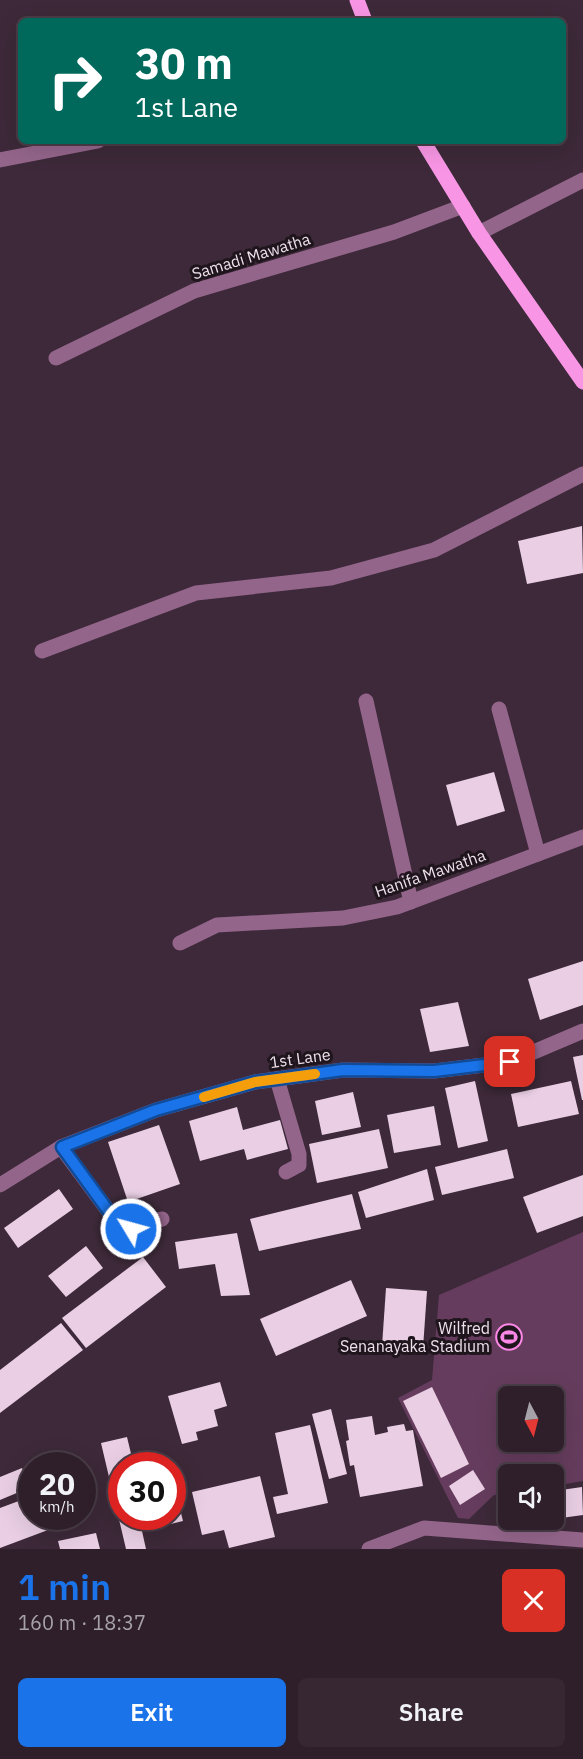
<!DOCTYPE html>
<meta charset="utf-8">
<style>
:root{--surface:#2e1f2b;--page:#362733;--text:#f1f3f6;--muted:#a7a2a9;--line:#493d47;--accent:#1a73e8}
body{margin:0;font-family:"IBM Plex Sans",sans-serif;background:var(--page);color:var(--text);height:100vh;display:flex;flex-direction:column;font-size:22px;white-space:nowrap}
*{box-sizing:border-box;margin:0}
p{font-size:20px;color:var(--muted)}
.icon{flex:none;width:33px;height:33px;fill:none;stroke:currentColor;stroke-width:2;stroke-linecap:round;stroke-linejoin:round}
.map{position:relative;height:1549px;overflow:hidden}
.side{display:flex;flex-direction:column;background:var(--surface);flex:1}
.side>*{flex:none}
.top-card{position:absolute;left:18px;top:18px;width:548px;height:126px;border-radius:9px;box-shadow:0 6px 24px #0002,0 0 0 2px var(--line);background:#00695c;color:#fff;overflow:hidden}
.needle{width:39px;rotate:173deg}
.controls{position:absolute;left:498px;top:1386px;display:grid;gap:12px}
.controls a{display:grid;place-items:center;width:66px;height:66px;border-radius:9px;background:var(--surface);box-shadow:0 6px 24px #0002,0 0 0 2px var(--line);font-size:30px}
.speed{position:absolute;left:18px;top:1452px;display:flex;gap:12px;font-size:30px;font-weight:700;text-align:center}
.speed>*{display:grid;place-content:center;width:78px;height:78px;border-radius:50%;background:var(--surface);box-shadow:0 6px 24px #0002,0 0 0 2px var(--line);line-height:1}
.speed small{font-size:15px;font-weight:400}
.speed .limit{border:9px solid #d22;background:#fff;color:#111}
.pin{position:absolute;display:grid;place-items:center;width:51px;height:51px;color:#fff;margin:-26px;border-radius:12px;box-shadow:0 3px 9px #0006}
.me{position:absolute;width:66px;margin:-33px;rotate:307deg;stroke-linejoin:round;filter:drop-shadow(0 0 4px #0008)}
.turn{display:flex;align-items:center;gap:21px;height:126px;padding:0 18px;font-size:27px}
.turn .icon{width:78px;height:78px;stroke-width:2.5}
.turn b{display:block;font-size:42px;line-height:51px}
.round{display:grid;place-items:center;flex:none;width:63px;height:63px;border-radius:9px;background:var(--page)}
.overview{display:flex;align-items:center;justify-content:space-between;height:102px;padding:0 18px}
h1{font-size:36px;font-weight:600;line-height:45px;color:var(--accent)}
.primary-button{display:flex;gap:12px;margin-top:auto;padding:12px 18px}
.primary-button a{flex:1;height:69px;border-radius:9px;background:var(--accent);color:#fff;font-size:24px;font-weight:600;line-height:69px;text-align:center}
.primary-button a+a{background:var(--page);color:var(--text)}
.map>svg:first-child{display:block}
.green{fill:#653c5d;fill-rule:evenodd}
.building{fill:#eacfe4}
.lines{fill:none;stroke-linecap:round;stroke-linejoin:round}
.minor{stroke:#94658b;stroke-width:15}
.major{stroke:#f896e5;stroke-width:15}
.route-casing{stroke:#114b97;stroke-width:15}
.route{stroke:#1a73e8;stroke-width:10}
.slow{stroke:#f59e0b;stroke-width:10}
.labels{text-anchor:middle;stroke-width:6;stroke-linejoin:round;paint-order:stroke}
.street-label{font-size:16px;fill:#efe1ec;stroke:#1f151c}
.poi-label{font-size:16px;fill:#efe1ec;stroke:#1f151c;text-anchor:end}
</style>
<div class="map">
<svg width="583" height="1549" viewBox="0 0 583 1549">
<rect width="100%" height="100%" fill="#3d2939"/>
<path class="green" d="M583 1232V1481L554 1486V1474H508V1493L494 1495 469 1519 458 1518 398 1398 432 1380 439 1295ZM508 1396H554V1442H508Z"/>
<g class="building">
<path d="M582 526 583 573 527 584 518 541Z"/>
<path d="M494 772 505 811 457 826 446 785Z"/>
<path d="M583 961V1005L540 1020 528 979Z"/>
<path d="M458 1002 469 1046 430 1052 420 1009Z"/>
<path d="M583 1055V1100H582L573 1057Z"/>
<path d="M475 1081 488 1141 458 1148 445 1088Z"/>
<path d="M571 1081 579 1114 518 1127 511 1094Z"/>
<path d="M353 1092 361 1127 322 1135 315 1101Z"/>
<path d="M434 1106 441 1145 394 1153 387 1115Z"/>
<path d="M237 1107 243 1130 280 1120 288 1149 247 1160 244 1149 200 1161 189 1121Z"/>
<path d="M159 1125 180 1184 128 1202 108 1142Z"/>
<path d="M379 1129 388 1168 317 1183 309 1144Z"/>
<path d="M507 1149 514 1178 442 1195 435 1167Z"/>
<path d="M427 1169 434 1200 366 1218 358 1192Z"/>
<path d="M583 1175V1216L537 1233 523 1197Z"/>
<path d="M59 1189 73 1209 18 1248 4 1228Z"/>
<path d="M352 1194 361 1229 259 1251 250 1219Z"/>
<path d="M237 1233 250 1295 221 1296 215 1264 179 1269 175 1242Z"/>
<path d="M86 1246 103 1268 66 1297 48 1276Z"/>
<path d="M143 1257 166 1287 86 1348 62 1318Z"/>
<path d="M351 1280 367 1316 276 1356 260 1319Z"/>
<path d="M386 1288 427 1291 423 1348 382 1346Z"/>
<path d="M61 1323 83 1350 0 1413V1370Z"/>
<path d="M220 1382 227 1406 214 1410 218 1426 196 1432 198 1440 182 1444 168 1396Z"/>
<path d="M432 1387 469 1464 441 1478 403 1401Z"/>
<path d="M331 1409 347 1474 329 1479 312 1414Z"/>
<path d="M372 1416 375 1435 388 1432 387 1427 404 1424 406 1431 413 1430 423 1486 360 1497 354 1465 350 1466 346 1441 349 1440 346 1420Z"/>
<path d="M310 1425 328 1503 277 1514 273 1497 288 1494 275 1433Z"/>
<path d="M127 1437 134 1466H122V1516H172L173 1481 183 1521 142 1531 146 1549H126L101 1443Z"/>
<path d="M22 1468 31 1487 0 1500V1477Z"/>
<path d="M473 1470 485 1489 460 1505 449 1486Z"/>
<path d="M260 1476 275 1537 229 1548 224 1530 202 1535 192 1492Z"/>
<path d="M582 1487 583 1515 554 1519V1491Z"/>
<path d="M32 1496V1516H43L48 1530 0 1548V1508Z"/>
<path d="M96 1533 100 1549H60L58 1541Z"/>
</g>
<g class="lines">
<g class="minor">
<path d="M0 160 98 141"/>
<path d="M479 233 583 180"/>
<path d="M56 358 194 291 394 232 463 206"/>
<path d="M42 651 196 593 331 578 434 550 583 474"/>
<path d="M366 701 411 902"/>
<path d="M499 709 538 854"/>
<path d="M180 943 217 925 343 918 397 907 583 837"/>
<path d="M277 1079 299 1154V1165L286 1172"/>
<path d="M61 1147 115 1220 131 1229 162 1219"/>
<path d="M0 1185 61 1147 156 1110 255 1082 343 1070 434 1071 510 1062 583 1031"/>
<path d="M369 1549 424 1528 583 1540"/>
</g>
<g class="major">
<path d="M357 0 365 21"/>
<path d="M423 141 479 233 583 382"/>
</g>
</g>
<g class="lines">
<g class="route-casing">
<path id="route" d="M131 1229 115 1220 62 1147 156 1110 255 1082 343 1070 434 1071 510 1062"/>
</g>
<use href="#route" class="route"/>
<path class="slow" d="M204 1097 255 1082 315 1074"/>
</g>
<defs>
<g id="stadium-ring" transform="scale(1.35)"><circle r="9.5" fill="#1f151c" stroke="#fb87e6" stroke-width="1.5"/><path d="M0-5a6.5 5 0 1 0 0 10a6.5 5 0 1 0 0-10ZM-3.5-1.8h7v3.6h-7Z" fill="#fb87e6"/></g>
</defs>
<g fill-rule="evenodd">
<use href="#stadium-ring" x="509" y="1337"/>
</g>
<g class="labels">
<g class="street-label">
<text transform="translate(251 256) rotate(-17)" y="6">Samadi Mawatha</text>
<text transform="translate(430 873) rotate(-19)" y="6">Hanifa Mawatha</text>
<text transform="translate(300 1058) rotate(-8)" y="6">1st Lane</text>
</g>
<g class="poi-label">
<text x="490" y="1334">Wilfred<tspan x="490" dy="18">Senanayaka Stadium</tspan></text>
</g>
</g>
</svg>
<div class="controls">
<a><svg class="needle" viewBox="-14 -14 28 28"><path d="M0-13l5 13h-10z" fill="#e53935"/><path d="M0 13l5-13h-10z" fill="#a7a2a9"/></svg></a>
<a><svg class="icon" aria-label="sound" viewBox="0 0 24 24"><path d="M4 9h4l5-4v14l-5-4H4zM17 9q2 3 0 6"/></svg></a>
</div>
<div class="speed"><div>20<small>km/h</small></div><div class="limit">30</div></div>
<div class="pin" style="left:510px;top:1062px;background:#d93025"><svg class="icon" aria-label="arrive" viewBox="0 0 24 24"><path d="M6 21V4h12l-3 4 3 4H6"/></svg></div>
<svg class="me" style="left:131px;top:1229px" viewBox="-20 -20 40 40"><circle r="17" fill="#1a73e8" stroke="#fff" stroke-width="3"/><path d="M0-11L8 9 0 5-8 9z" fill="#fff"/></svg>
<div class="top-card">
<div class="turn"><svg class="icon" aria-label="right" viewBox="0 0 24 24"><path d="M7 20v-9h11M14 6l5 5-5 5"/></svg><div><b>30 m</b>1st Lane</div></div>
</div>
</div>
<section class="side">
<div class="overview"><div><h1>1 min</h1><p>160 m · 18:37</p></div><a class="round" style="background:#d93025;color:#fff"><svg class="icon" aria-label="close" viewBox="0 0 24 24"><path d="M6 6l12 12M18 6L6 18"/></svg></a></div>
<div class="primary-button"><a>Exit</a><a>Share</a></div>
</section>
